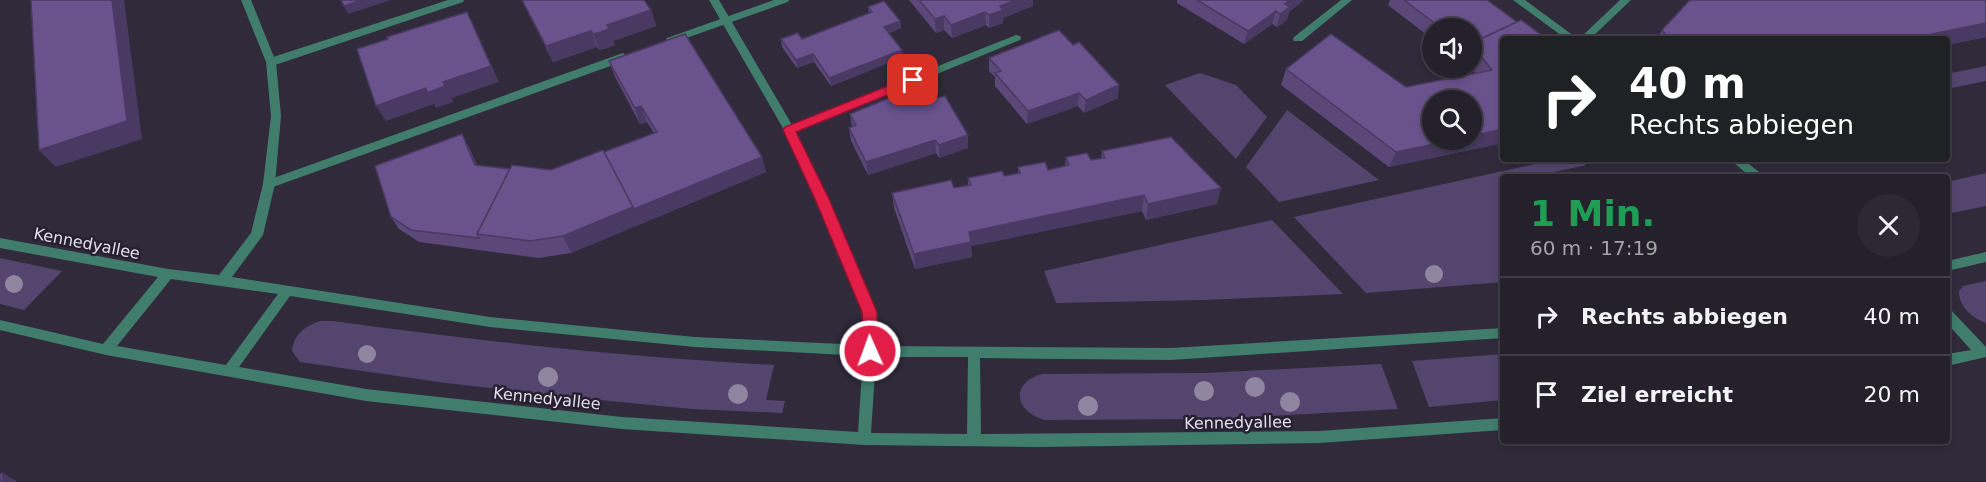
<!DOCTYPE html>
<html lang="de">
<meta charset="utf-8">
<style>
:root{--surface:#24202c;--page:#2c2834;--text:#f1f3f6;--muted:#a3a3a9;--line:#413e48}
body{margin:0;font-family:"DejaVu Sans",sans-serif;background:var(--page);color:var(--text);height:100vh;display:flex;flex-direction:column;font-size:22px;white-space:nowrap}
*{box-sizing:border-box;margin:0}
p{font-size:20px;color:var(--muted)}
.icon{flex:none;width:33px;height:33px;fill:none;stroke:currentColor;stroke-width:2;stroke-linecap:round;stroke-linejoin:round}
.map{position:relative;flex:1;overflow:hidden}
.panel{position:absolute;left:1500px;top:174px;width:450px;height:270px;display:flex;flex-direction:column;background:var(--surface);border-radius:6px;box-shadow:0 3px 9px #0003,0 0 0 2px var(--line)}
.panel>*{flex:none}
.banner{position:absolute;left:1500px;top:36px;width:450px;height:126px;border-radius:6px;box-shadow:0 3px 9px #0003,0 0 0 2px var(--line);background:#202124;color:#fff;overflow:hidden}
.buttons{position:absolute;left:1422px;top:18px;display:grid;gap:12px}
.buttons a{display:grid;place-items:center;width:60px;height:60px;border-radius:50%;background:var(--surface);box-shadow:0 3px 9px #0003,0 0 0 2px var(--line);font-size:30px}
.pin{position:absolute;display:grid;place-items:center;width:51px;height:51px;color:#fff;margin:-26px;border-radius:12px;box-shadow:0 3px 9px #0006}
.me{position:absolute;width:66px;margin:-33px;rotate:358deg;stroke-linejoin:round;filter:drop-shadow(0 0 4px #0008)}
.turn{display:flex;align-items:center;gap:21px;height:126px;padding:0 30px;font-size:27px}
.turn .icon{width:78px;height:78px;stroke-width:2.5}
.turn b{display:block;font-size:42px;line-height:51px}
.round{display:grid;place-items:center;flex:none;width:63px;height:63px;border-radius:32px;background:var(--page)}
.head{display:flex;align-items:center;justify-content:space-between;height:102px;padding:0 30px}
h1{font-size:36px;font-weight:800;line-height:45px;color:#1e9e55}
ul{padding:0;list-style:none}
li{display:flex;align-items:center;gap:18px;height:78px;padding:0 30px;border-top:2px solid var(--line)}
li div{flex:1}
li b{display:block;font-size:22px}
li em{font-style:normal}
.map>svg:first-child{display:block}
.green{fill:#55456e}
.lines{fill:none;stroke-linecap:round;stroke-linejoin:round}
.lane{fill:#407d6c;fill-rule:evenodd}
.street{fill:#407d6c;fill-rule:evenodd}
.tree{fill:#9086a1}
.wall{fill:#5b4778}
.shaded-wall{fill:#4a3962}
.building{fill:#6a528c;stroke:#4a3962;stroke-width:1.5}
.route{fill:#e11d48;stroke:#92132f;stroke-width:1.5}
.labels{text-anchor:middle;stroke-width:5;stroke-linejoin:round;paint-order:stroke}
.street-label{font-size:16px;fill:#e2deea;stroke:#262031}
</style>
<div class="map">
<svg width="1986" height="482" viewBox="0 0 1986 482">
<rect width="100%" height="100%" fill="#302a3b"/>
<g class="green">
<path d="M1986 66V81L1947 89V74Z"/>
<path d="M1200 73 1236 85 1267 117 1236 159 1165 85Z"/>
<path d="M1287 110 1379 180 1279 202 1246 167Z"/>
<path d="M1558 159H1581L1586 165 1531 177H1503V282L1366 293 1294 217Z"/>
<path d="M1986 173V206L1947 214V182Z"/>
<path d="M1272 220 1343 294 1205 300 1056 303 1044 271Z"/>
<path d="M0 258 62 271 24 310 0 304Z"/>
<path d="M1986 281V323C1972 318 1959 307 1959 291L1963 286Z"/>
<path d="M320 321H333C480 341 626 357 774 365L766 400 785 401 782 413 692 409 569 397 446 383 300 362 292 351C294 334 305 326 320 321Z"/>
<path d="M1503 354V400L1429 407 1412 361Z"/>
<path d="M1381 364 1398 409 1212 419 1045 420C1015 412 1009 383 1042 374L1206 373Z"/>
</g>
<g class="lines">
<g class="lane">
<path d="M448 0H464L463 2 275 65 271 66 266 62 267 59Z"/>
<path d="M774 0H789L788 2 675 42 671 43 666 40 667 38Z"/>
<path d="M1341 0H1352L1302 41H1294L1293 39 1294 37Z"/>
<path d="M1016 35 1020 36 1021 38 1020 40 793 133 789 134 783 130 785 127Z"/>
<path d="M623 53 628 57 627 60 273 187H265L263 184 265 181Z"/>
</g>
<g class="street">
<path d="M241 0H251L276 62 281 116 275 184 263 235 232 277 490 317 695 337 863 345V312L816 199 784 130 709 0H719L795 130 828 199 875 312 876 346 1171 348 1503 328V338L1171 360 980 358 981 434 1319 431 1503 418V430L1319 443 1037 447 864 445 622 429 366 401 106 355 0 330V320L103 344 158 277 0 248V238L168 269 219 275 251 233 263 184 271 116 266 62ZM171 279 278 294 226 365 117 346ZM290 296 490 327 695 347 863 356 858 432 622 417 366 389 239 367ZM876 357H968L967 434 871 433Z"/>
<path d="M1513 0H1525L1578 39H1566Z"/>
<path d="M1620 0H1631L1590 39H1579Z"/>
<path d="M1729 159H1743L1765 177H1751Z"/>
<path d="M1986 252V262L1947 271V261Z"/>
<path d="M1947 309 1951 310 1986 347V357L1947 366V354L1971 350 1947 323Z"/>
</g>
</g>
<g class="tree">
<circle cx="1434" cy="274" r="9"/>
<circle cx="14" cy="284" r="9"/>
<circle cx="367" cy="354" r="9"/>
<circle cx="548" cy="377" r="10"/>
<circle cx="1255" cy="387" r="10"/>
<circle cx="1204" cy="391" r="10"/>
<circle cx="738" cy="394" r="10"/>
<circle cx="1290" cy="402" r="10"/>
<circle cx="1088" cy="406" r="10"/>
</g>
<g class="wall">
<path d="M522 0 651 10 656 26 613 41 615 45 607 48 599 50 597 47 553 62Z"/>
<path d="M909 0H1033V6L1003 18V23L989 28 986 25 952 38 944 30 936 33Z"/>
<path d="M1177 0H1304L1289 12 1287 20 1283 23 1277 27 1272 24 1244 44 1177 3Z"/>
<path d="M1390 0H1487L1503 143 1389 167 1281 85 1286 69 1406 87 1475 73 1468 68H1472V28H1432V39L1388 5Z"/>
<path d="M1986 0V37L1947 45V39H1657L1662 30Z"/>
<path d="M868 7 900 21 901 28 889 33 902 50 903 57 831 86 814 62 797 68 782 47 781 39H802L869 14Z"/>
<path d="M989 58 1118 98 1084 113 1078 106 1027 124 995 86V77L989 71Z"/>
<path d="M609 61 762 157 766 172 571 253 539 258 419 242 399 229 391 217 469 147 477 165 510 169 551 170 604 152 654 133 647 122 640 124 615 77Z"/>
<path d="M937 98 968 148 939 158 936 153 868 175 851 141 849 128 852 127 850 114Z"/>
<path d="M1102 151 1217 204 1146 220 1142 211 971 246 972 257 915 269 894 208 892 193 954 188 968 185V178L1004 176 1018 173V167L1048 170 1065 166 1066 157 1091 160 1101 158Z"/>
</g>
<g class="shaded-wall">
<path d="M112 0H124L142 139 56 167 39 150Z"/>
<path d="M362 0H391L348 14 344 6Z"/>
<path d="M1016 0H1033V6L1003 18V23L989 28V15L1000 6Z"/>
<path d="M1290 0H1304L1289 12 1287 20 1277 27 1280 14 1285 4Z"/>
<path d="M651 10 656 26 613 41 615 45 599 50 593 34 607 25Z"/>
<path d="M1276 11 1272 24 1244 44 1248 31Z"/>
<path d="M985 12 986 25 952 38 951 25Z"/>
<path d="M944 16V30L936 33 935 19Z"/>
<path d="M900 21 901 28 885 35 884 27Z"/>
<path d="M1986 23V37L1947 45V39H1908Z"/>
<path d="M475 28 499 82 452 98 453 102 436 108 434 104 386 121 376 106 443 82Z"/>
<path d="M591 31 597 47 553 62 546 46Z"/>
<path d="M902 50 903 57 831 86 829 78Z"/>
<path d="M813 54 814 62 797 68 796 60Z"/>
<path d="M1119 85 1118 98 1084 113 1086 100Z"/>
<path d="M1079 93 1078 106 1027 124 1028 111Z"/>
<path d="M641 106 647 122 640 124 635 108Z"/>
<path d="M1503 129V143L1389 167 1396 152 1454 140H1472V136Z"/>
<path d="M462 134 469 147 482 178 475 165Z"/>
<path d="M968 135V148L939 158V145Z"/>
<path d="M935 140 936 153 868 175 866 162Z"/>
<path d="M762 157 766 172 640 224 634 209Z"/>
<path d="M1221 188 1217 204 1146 220 1148 204Z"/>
<path d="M1144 195 1142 211 971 246 972 257 915 269 914 254 969 232Z"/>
<path d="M633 207 640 224 571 253 563 236Z"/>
<path d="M3 473 18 482H2Z"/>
</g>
<g class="building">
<path d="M31 0H112L127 121 39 150Z"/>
<path d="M341 0H362L344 6Z"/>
<path d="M522 0H644L651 10 607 25 609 29 601 32 593 34 591 31 546 46Z"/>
<path d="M919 0H1016L1000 6 1003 10 989 15 985 12 951 25 944 16 935 19Z"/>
<path d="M1197 0H1290L1285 4 1290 7 1280 14 1276 11 1248 31Z"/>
<path d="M1404 0H1487L1517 22 1472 43V28H1441Z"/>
<path d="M1690 0H1986V23L1908 39H1670L1662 30Z"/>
<path d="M884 1 900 21 884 27 902 50 829 78 813 54 796 60 781 39 798 33 802 39 872 12 868 7Z"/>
<path d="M467 12 491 66 443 82 445 86 427 93 426 88 376 106 357 49 388 39 387 37Z"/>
<path d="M1521 20 1547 39H1503V129L1472 136V100H1432V140H1454L1396 152 1286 69 1331 34 1406 87 1492 70 1481 56 1472 48V43Z"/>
<path d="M1059 30 1073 45 1079 42 1119 85 1086 100 1079 93 1028 111 995 73 1001 71 989 58Z"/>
<path d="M685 34 762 157 634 209 604 152 657 132 641 106 635 108 609 61Z"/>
<path d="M928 82 937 98 945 96 968 135 939 145 935 140 866 162 849 128 856 125 850 114Z"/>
<path d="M462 134 475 165 510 169 477 234 479 238 411 230 391 217 375 166Z"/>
<path d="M1171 137 1221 188 1148 204 1144 195 969 232 971 242 914 254 892 193 951 180 954 188 971 185 968 178 1002 171 1004 176 1020 173 1018 167 1045 162 1048 170 1069 165 1066 157 1087 153 1091 160 1105 158 1102 151Z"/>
<path d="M603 150 633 207 563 236 530 241 477 234 512 165 551 170Z"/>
<path d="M3 473 2 482H0V474Z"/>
</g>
<path class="route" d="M913 76 917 77V83L796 132 829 199 877 312 878 351 876 355 870 357 865 355 863 351 862 312 815 199 783 130 785 127Z"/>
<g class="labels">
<g class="street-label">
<text transform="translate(87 243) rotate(11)" y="6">Kennedyallee</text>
<text transform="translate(547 398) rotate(6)" y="6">Kennedyallee</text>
<text transform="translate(1238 422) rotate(-1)" y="6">Kennedyallee</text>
</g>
</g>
</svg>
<div class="buttons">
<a><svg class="icon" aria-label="sound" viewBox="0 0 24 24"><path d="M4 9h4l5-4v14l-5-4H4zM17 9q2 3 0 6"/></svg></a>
<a><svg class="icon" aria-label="search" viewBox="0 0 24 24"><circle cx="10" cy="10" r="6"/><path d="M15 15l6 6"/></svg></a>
</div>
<div class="pin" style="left:913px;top:80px;background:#d93025"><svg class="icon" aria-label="arrive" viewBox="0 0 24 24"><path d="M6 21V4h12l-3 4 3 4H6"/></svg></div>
<svg class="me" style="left:870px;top:351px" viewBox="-20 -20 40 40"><circle r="17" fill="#e11d48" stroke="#fff" stroke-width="3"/><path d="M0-11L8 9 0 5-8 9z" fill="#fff"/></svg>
<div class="banner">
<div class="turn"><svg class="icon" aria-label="right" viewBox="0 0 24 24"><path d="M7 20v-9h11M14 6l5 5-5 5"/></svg><div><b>40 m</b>Rechts abbiegen</div></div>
</div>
<section class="panel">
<div class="head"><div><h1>1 Min.</h1><p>60 m · 17:19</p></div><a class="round"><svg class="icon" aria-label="close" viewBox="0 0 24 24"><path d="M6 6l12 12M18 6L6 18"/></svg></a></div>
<ul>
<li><svg class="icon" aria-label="right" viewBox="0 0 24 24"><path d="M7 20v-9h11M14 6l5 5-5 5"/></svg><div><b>Rechts abbiegen</b></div><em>40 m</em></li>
<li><svg class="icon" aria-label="arrive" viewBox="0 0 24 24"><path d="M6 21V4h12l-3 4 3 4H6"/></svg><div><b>Ziel erreicht</b></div><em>20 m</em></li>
</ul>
</section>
</div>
